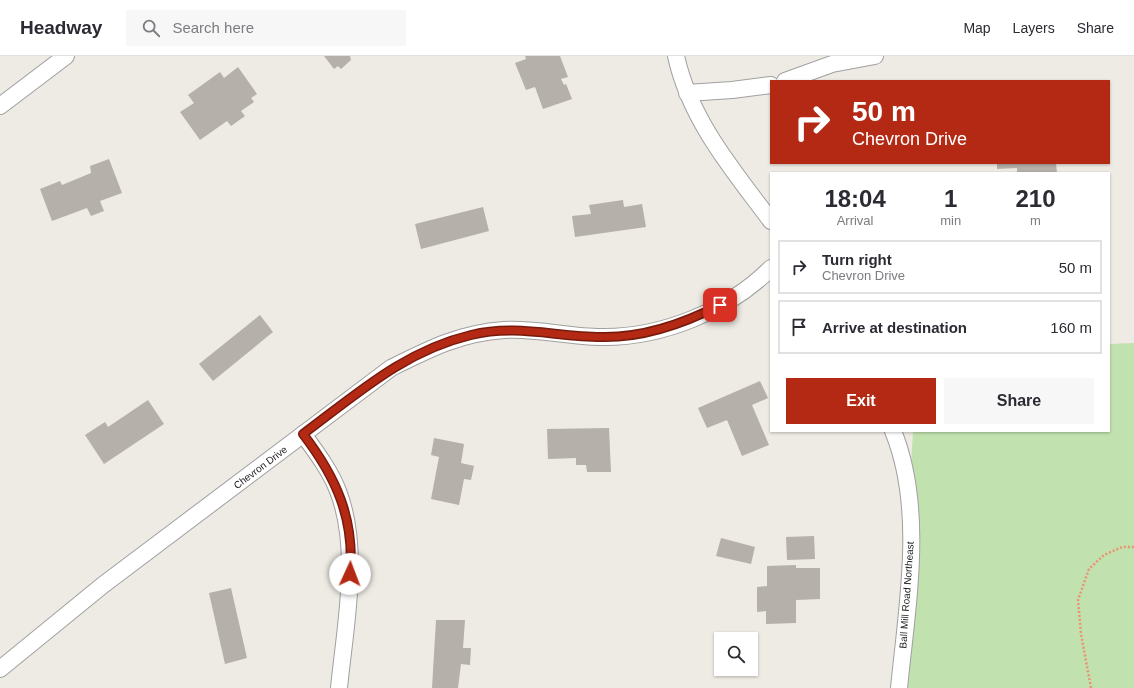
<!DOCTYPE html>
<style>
:root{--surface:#fff;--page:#f7f7f7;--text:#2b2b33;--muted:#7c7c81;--line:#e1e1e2;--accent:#b42914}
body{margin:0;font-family:Arial,sans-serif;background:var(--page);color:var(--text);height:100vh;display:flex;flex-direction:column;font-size:15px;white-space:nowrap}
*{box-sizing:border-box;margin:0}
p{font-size:13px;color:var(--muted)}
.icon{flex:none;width:22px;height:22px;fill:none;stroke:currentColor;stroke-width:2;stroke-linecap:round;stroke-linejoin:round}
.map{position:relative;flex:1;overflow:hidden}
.side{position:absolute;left:770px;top:116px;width:340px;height:260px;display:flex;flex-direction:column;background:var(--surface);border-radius:0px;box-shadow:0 1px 3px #0004}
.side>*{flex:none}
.banner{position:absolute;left:770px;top:24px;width:340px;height:84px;border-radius:0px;box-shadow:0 1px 3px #0004;background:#b42914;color:#fff;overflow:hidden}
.fabs{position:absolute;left:714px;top:576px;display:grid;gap:8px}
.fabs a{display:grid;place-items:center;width:44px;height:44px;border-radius:0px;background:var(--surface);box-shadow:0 1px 3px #0004;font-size:20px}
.pin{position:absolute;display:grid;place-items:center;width:34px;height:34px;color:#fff;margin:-17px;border-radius:8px;box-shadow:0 2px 6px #0006}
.me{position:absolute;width:44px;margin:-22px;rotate:2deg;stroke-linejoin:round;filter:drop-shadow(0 0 3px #0008)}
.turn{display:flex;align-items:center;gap:14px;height:84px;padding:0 16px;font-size:18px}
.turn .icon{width:52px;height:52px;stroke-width:2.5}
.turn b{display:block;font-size:28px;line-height:34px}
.eta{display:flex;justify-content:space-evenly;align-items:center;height:68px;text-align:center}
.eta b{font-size:24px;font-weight:800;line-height:28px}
.button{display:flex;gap:8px;margin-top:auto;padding:8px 16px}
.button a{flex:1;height:46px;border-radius:0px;background:var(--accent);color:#fff;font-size:16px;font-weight:800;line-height:46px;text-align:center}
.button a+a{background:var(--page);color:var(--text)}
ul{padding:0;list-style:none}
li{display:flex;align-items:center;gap:12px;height:54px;margin:0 8px 6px;padding:0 8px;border:2px solid var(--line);border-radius:0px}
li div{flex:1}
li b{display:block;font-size:15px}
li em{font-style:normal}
header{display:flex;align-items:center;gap:24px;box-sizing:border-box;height:56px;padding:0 20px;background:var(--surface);border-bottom:1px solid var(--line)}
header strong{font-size:19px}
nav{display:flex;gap:22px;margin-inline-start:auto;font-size:14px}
.search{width:280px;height:36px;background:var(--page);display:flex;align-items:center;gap:10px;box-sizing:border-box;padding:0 14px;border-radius:0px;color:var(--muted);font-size:15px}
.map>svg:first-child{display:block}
.grass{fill:#c1e2ae}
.building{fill:#b5b0a9}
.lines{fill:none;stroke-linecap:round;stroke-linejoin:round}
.street-casing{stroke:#a0a0a0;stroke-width:18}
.path{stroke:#eb9176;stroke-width:2.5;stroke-dasharray:2 2;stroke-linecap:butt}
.street{stroke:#fff;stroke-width:16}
.route-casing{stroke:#751b0d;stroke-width:10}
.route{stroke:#b42914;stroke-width:7}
.labels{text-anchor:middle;stroke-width:3;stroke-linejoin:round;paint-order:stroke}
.street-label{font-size:10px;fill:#1c1c1c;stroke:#fff}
</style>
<header>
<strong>Headway</strong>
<div class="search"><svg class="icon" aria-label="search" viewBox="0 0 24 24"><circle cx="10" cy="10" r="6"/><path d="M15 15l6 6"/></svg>Search here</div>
<nav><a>Map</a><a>Layers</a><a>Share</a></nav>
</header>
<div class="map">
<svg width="1134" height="632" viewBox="0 0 1134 632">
<rect width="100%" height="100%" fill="#edebe3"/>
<path class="grass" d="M1134 287V632H898L913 375H1109V288Z"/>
<g class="building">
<path d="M324 0H350L351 4 341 13 338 10 334 13Z"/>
<path d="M525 0H560L568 21 561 23 564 29 566 28 572 43 543 53 535 31 526 34 515 7 526 3Z"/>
<path d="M238 11 257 38 251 42 254 46 241 55 245 60 231 70 227 65 200 84 180 56 194 47 188 39 220 16 224 22Z"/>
<path d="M109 103 122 137 100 145 104 155 91 160 87 152 52 165 40 133 60 125 62 129 91 117 90 110Z"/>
<path d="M997 107H1056L1057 117H1017V112L997 113Z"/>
<path d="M623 144 624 151 642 148 646 171 575 181 572 160 591 158 589 149Z"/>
<path d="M483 151 489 175 421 193 415 168Z"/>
<path d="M260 259 273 276 213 325 199 308Z"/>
<path d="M760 325 768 342 752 349 769 389 742 400 727 364 707 372 698 352Z"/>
<path d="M148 344 164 368 104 408 85 379 105 366 108 371Z"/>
<path d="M609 372 611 416H587L586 409H576V402L548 403 547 373Z"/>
<path d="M434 382 464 388 461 407 474 410 471 424 464 423 459 449 431 443 439 401 431 399Z"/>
<path d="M814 480 815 503 787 504 786 481Z"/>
<path d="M721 482 755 491 751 508 716 500Z"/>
<path d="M796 509V512H820V543L796 544V567L766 568V555L757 556V531L767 530V510Z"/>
<path d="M231 532 247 602 225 608 209 537Z"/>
<path d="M436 564H465L463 592H471L470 609 461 608 458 632H432Z"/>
</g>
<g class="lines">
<g class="street-casing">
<g id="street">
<path d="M676 0C690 64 733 114 771 165"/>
<path d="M785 25 832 8 875 0"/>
<path d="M687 37 732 34 771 29"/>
<path d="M0 50 66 0"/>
<path d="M893 375C925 453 907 550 899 632"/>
<path d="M303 378C316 396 330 414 338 435 361 494 345 570 339 632"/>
<path d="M0 613 103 529 391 312C429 293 460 277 504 274 537 272 569 281 601 281 661 282 728 255 771 212"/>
</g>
</g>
<path class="path" d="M1091 632 1081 578 1078 544 1089 513 1104 499 1122 491H1134"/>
<use href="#street" class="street"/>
</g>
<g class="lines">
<g class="route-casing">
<path id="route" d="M350 518C355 463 336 421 303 378 357 338 404 295 471 279 517 268 556 281 601 281 643 282 683 268 720 249"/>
</g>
<use href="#route" class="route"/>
</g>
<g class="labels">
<g class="street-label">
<text transform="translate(260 411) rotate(-37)" y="4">Chevron Drive</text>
<text transform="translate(906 539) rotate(-86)" y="4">Ball Mill Road Northeast</text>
</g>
</g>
</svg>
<div class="fabs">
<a><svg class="icon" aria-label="search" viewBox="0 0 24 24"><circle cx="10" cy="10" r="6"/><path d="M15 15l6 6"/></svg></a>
</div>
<div class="pin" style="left:720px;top:249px;background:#d93025"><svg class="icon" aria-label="arrive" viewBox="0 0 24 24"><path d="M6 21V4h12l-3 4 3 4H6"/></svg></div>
<svg class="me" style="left:350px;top:518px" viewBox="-20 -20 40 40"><circle r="19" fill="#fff"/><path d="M0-13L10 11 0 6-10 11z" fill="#b42914"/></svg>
<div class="banner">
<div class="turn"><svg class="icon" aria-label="right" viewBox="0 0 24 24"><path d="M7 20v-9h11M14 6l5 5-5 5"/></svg><div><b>50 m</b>Chevron Drive</div></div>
</div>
<section class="side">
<div class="eta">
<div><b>18:04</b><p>Arrival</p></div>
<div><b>1</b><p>min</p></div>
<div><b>210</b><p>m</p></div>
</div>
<ul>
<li><svg class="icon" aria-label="right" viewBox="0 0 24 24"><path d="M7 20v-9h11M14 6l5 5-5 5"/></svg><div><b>Turn right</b><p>Chevron Drive</p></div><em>50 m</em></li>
<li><svg class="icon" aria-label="arrive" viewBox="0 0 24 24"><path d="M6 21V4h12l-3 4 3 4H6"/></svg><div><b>Arrive at destination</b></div><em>160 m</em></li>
</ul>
<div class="button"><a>Exit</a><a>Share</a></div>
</section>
</div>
